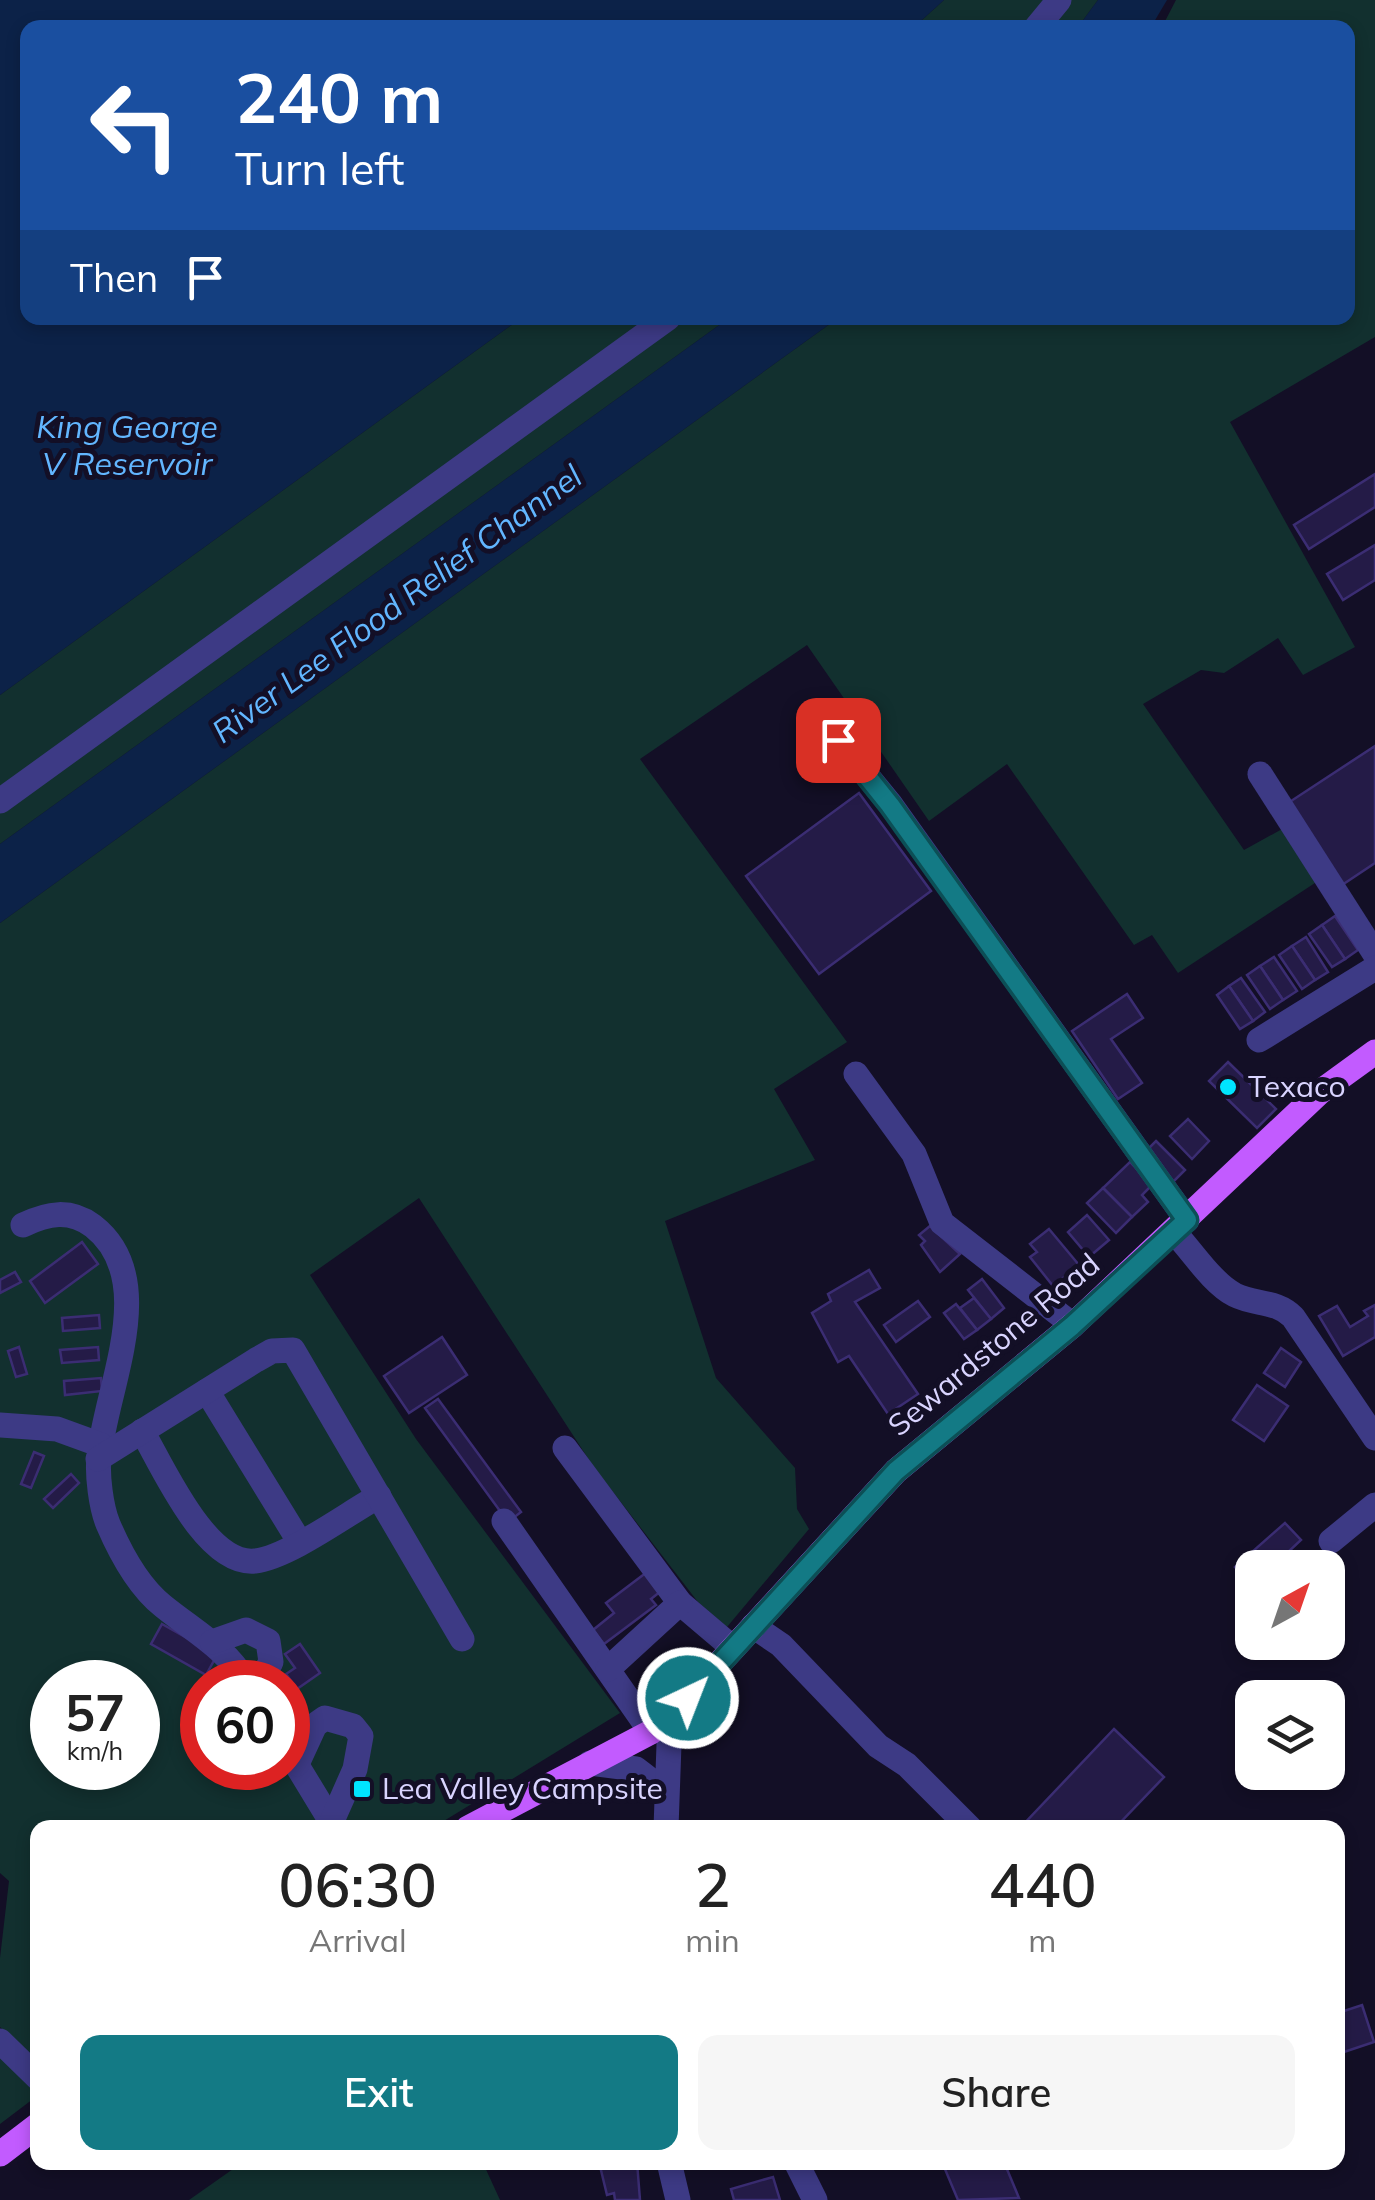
<!DOCTYPE html>
<style>
:root{--surface:#fff;--page:#f6f6f6;--text:#222;--muted:#767676;--accent:#137a85}
body{margin:0;font-family:Mulish,sans-serif;background:var(--page);color:var(--text);height:100vh;display:flex;flex-direction:column;font-size:38px;white-space:nowrap}
*{box-sizing:border-box;margin:0}
p{font-size:32px;color:var(--muted)}
.icon{flex:none;width:55px;height:55px;fill:none;stroke:currentColor;stroke-width:2;stroke-linecap:round;stroke-linejoin:round}
.map{position:relative;flex:1;overflow:hidden}
.side{position:absolute;left:30px;top:1820px;width:1315px;height:350px;display:flex;flex-direction:column;background:var(--surface);border-radius:20px;box-shadow:0 5px 15px #0003}
.side>*{flex:none}
.top-card{position:absolute;left:20px;top:20px;width:1335px;height:305px;border-radius:20px;box-shadow:0 5px 15px #0003;background:#1a4fa0;color:#fff;overflow:hidden}
.needle{width:65px;rotate:40deg}
.tools{position:absolute;left:1235px;top:1550px;display:grid;gap:20px}
.tools a{display:grid;place-items:center;width:110px;height:110px;border-radius:20px;background:var(--surface);box-shadow:0 5px 15px #0003;font-size:50px}
.speed{position:absolute;left:30px;top:1660px;display:flex;gap:20px;font-size:50px;font-weight:700;text-align:center}
.speed>*{display:grid;place-content:center;width:130px;height:130px;border-radius:50%;background:var(--surface);box-shadow:0 5px 15px #0003;line-height:1}
.speed small{font-size:25px;font-weight:400}
.speed .limit{border:15px solid #d22;background:#fff;color:#111}
.pin{position:absolute;display:grid;place-items:center;width:85px;height:85px;color:#fff;margin:-42px;border-radius:20px;box-shadow:0 5px 15px #0006}
.me{position:absolute;width:110px;margin:-55px;rotate:43deg;stroke-linejoin:round;filter:drop-shadow(0 0 8px #0008)}
.turn{display:flex;align-items:center;gap:35px;height:210px;padding:0 50px;font-size:45px}
.turn .icon{width:130px;height:130px;stroke-width:2.5}
.turn b{display:block;font-size:70px;line-height:85px}
.then{display:flex;align-items:center;height:95px;padding:0 50px;background:#0003;gap:20px;font-size:38px}
.eta{display:flex;justify-content:space-evenly;align-items:center;height:170px;text-align:center}
.eta b{font-size:60px;font-weight:600;line-height:70px}
.primary-button{display:flex;gap:20px;margin-top:auto;padding:20px 50px}
.primary-button a{flex:1;height:115px;border-radius:20px;background:var(--accent);color:#fff;font-size:40px;font-weight:600;line-height:115px;text-align:center}
.primary-button a+a{background:var(--page);color:var(--text)}
.map>svg:first-child{display:block}
.green{fill:#12302f;fill-rule:evenodd}
.water{fill:#0c2248}
.building{fill:#241b47;stroke:#3b2d73;stroke-width:2.5}
.lines{fill:none;stroke-linecap:round;stroke-linejoin:round}
.minor{stroke:#3d3a85;stroke-width:25}
.major{stroke:#c25bff;stroke-width:25}
.route-casing{stroke:#0c4f56;stroke-width:25}
.route{stroke:#137a85;stroke-width:18}
.poi-dot{fill:#00e5ff;stroke:#130f26;stroke-width:4}
.labels{text-anchor:middle;stroke-width:10;stroke-linejoin:round;paint-order:stroke}
.poi-label{font-size:30px;fill:#d9d4ff;stroke:#130f26;text-anchor:start}
.street-label{font-size:30px;fill:#d9d4ff;stroke:#130f26}
.water-label{font-size:32px;font-style:italic;fill:#62b6ff;stroke:#130f26}
</style>
<div class="map">
<svg width="1375" height="2200" viewBox="0 0 1375 2200">
<rect width="100%" height="100%" fill="#130f26"/>
<g class="green">
<path d="M944 0H1098L1078 27 913 28Z"/>
<path d="M1176 0H1375V337L1230 422 1355 647 1303 675 1278 638 1224 673 1201 670 1143 704 1244 850 1284 828 1318 881 1178 973 1152 935 1134 945 1007 764 929 821 807 645 640 759 847 1042 774 1089 815 1160 665 1221 716 1378 795 1468 797 1509 809 1529 727 1627 698 1602 593 1466 419 1198 310 1275 416 1439 620 1713 434 1827 38 1828 37 2062 0 2027V1958L9 1881 0 1873V923L838 318H1348V28L1162 27ZM52 1682H138V1768H52ZM202 1682H288V1768H202Z"/>
<path d="M521 318H729L0 844V695Z"/>
<path d="M0 2052 38 2088 37 2096 0 2124Z"/>
<path d="M243 2162 483 2163 500 2200H189Z"/>
</g>
<g class="water">
<path d="M0 0H944L913 28H28V318H521L0 695Z"/>
<path d="M1098 0H1167L1151 27H1078Z"/>
<path d="M729 318H838L0 923V844Z"/>
</g>
<g class="building">
<path d="M1375 474V507L1309 549 1294 525Z"/>
<path d="M1375 545V580L1343 600 1327 574Z"/>
<path d="M1375 746V863L1342 885 1288 803Z"/>
<path d="M859 793 931 891 819 974 746 876Z"/>
<path d="M1335 916 1358 950 1345 959 1322 925Z"/>
<path d="M1322 925 1345 959 1332 967 1309 934Z"/>
<path d="M1306 937 1328 972 1315 980 1292 946Z"/>
<path d="M1292 946 1315 980 1302 989 1279 955Z"/>
<path d="M1274 957 1297 991 1283 1000 1260 966Z"/>
<path d="M1260 966 1283 1000 1270 1009 1247 975Z"/>
<path d="M1241 978 1265 1012 1253 1021 1229 986Z"/>
<path d="M1229 986 1253 1021 1240 1029 1217 995Z"/>
<path d="M1127 994 1143 1018 1111 1039 1142 1083 1118 1099 1072 1031Z"/>
<path d="M1228 1062 1276 1109 1257 1128 1209 1081Z"/>
<path d="M1188 1119 1209 1141 1192 1159 1170 1136Z"/>
<path d="M1156 1141 1185 1170 1172 1183 1143 1154Z"/>
<path d="M1130 1162 1152 1185 1142 1195 1148 1202 1132 1217 1103 1188Z"/>
<path d="M1103 1188 1132 1217 1116 1233 1087 1203Z"/>
<path d="M1087 1215 1109 1240 1089 1257 1068 1232Z"/>
<path d="M930 1226 960 1254 940 1272 921 1245 925 1241 919 1235Z"/>
<path d="M1049 1229 1079 1265 1053 1286 1030 1257 1037 1252 1030 1244Z"/>
<path d="M82 1242 98 1264 45 1303 30 1281Z"/>
<path d="M869 1270 880 1288 855 1302 918 1394 888 1414 849 1356 838 1362 812 1313 831 1301 828 1294Z"/>
<path d="M15 1272 21 1282 0 1293V1280Z"/>
<path d="M982 1279 1004 1308 991 1319 968 1290Z"/>
<path d="M974 1298 991 1319 977 1330 960 1308Z"/>
<path d="M918 1301 930 1317 896 1342 884 1325Z"/>
<path d="M956 1304 977 1330 964 1339 944 1313Z"/>
<path d="M1375 1305V1337L1343 1356 1319 1316 1337 1306 1350 1327 1368 1316 1364 1311Z"/>
<path d="M99 1315 100 1328 63 1331 62 1318Z"/>
<path d="M442 1337 467 1375 409 1413 384 1376Z"/>
<path d="M19 1347 27 1374 16 1377 8 1351Z"/>
<path d="M98 1347 99 1360 62 1363 60 1350Z"/>
<path d="M1281 1348 1301 1362 1285 1387 1264 1373Z"/>
<path d="M101 1378 102 1391 65 1395 64 1381Z"/>
<path d="M1257 1385 1288 1406 1264 1441 1233 1420Z"/>
<path d="M438 1399 521 1512 508 1522 425 1408Z"/>
<path d="M34 1452 44 1456 31 1488 21 1484Z"/>
<path d="M71 1474 79 1483 53 1508 44 1499Z"/>
<path d="M1285 1523 1301 1540 1271 1568H1252L1251 1585 1235 1567Z"/>
<path d="M647 1572 661 1591 651 1599 656 1605 604 1644 593 1630 614 1613 606 1603Z"/>
<path d="M162 1624 217 1655 206 1675 151 1644Z"/>
<path d="M300 1644 320 1673 297 1689 286 1674 295 1668 285 1654Z"/>
<path d="M1114 1729 1164 1777 1115 1828H1020Z"/>
<path d="M1362 2005 1374 2042 1338 2054V2013Z"/>
<path d="M599 2162H637L640 2200H615L614 2193 607 2195Z"/>
<path d="M942 2162H1004L1019 2198 958 2200Z"/>
<path d="M773 2177 780 2200H734L731 2189Z"/>
</g>
<g class="lines">
<g class="minor">
<path d="M1036 28 1059 0"/>
<path d="M838 740 891 805 1187 1220"/>
<path d="M1260 774 1375 954"/>
<path d="M0 801 668 318"/>
<path d="M1259 1040 1375 968"/>
<path d="M856 1074 914 1154 942 1223 1073 1325"/>
<path d="M23 1225C48 1213 70 1209 93 1226 161 1279 106 1387 99 1457 97 1475 101 1507 108 1524 120 1552 139 1587 163 1606 195 1632 225 1647 246 1682"/>
<path d="M1174 1232C1192 1251 1212 1283 1235 1295 1255 1305 1276 1300 1293 1317L1375 1438"/>
<path d="M207 1391 299 1541"/>
<path d="M0 1425 57 1429 101 1445"/>
<path d="M142 1431C163 1467 206 1566 255 1561 289 1557 348 1513 379 1496"/>
<path d="M565 1448 680 1603 733 1648"/>
<path d="M98 1459 256 1360 272 1351 293 1350 462 1639"/>
<path d="M504 1521 651 1732"/>
<path d="M1331 1541 1375 1505"/>
<path d="M753 1626 781 1645 878 1746 907 1765 970 1828"/>
<path d="M212 1642 246 1630 268 1641 271 1662 259 1682"/>
<path d="M608 1669 680 1603"/>
<path d="M290 1754 335 1828"/>
<path d="M590 1763 636 1769 666 1792"/>
<path d="M297 1764 315 1725 325 1718 353 1726 361 1736 355 1769 332 1821"/>
<path d="M666 1828 670 1717"/>
<path d="M0 2041 38 2078"/>
<path d="M669 2162 678 2200"/>
<path d="M796 2162 815 2200"/>
</g>
<g class="major">
<path d="M468 1828 651 1732 670 1717 896 1471 1073 1325 1320 1092 1375 1052"/>
<path d="M0 2154 38 2125"/>
</g>
</g>
<g class="lines">
<g class="route-casing">
<path id="route" d="M688 1698 896 1471 1072 1326 1187 1220 890 805 838 740"/>
</g>
<use href="#route" class="route"/>
</g>
<g class="poi-dot">
<circle cx="1228" cy="1087" r="10"/>
<rect x="352" y="1779" width="20" height="20" rx="5"/>
</g>
<g class="labels">
<g class="poi-label">
<text x="1248" y="1097">Texaco</text>
<text x="382" y="1799">Lea Valley Campsite</text>
</g>
<g class="street-label">
<text transform="translate(994 1345) rotate(-40)" y="10">Sewardstone Road</text>
</g>
<g class="water-label">
<text x="127" y="438">King George<tspan x="127" dy="37">V Reservoir</tspan></text>
<text transform="translate(397 604) rotate(-36)" y="11">River Lee Flood Relief Channel</text>
</g>
</g>
</svg>
<div class="tools">
<a><svg class="needle" viewBox="-14 -14 28 28"><path d="M0-13l5 13h-10z" fill="#e53935"/><path d="M0 13l5-13h-10z" fill="#767676"/></svg></a>
<a><svg class="icon" aria-label="layers" viewBox="0 0 24 24"><path d="M12 4l9 5-9 5-9-5zM3 14l9 5 9-5"/></svg></a>
</div>
<div class="speed"><div>57<small>km/h</small></div><div class="limit">60</div></div>
<div class="pin" style="left:838px;top:740px;background:#d93025"><svg class="icon" aria-label="arrive" viewBox="0 0 24 24"><path d="M6 21V4h12l-3 4 3 4H6"/></svg></div>
<svg class="me" style="left:688px;top:1698px" viewBox="-20 -20 40 40"><circle r="17" fill="#137a85" stroke="#fff" stroke-width="3"/><path d="M0-11L8 9 0 5-8 9z" fill="#fff"/></svg>
<div class="top-card">
<div class="turn"><svg class="icon" aria-label="left" viewBox="0 0 24 24"><path d="M17 20v-9H6M10 6l-5 5 5 5"/></svg><div><b>240 m</b>Turn left</div></div>
<div class="then">Then<svg class="icon" aria-label="arrive" viewBox="0 0 24 24"><path d="M6 21V4h12l-3 4 3 4H6"/></svg></div>
</div>
<section class="side">
<div class="eta">
<div><b>06:30</b><p>Arrival</p></div>
<div><b>2</b><p>min</p></div>
<div><b>440</b><p>m</p></div>
</div>
<div class="primary-button"><a>Exit</a><a>Share</a></div>
</section>
</div>
